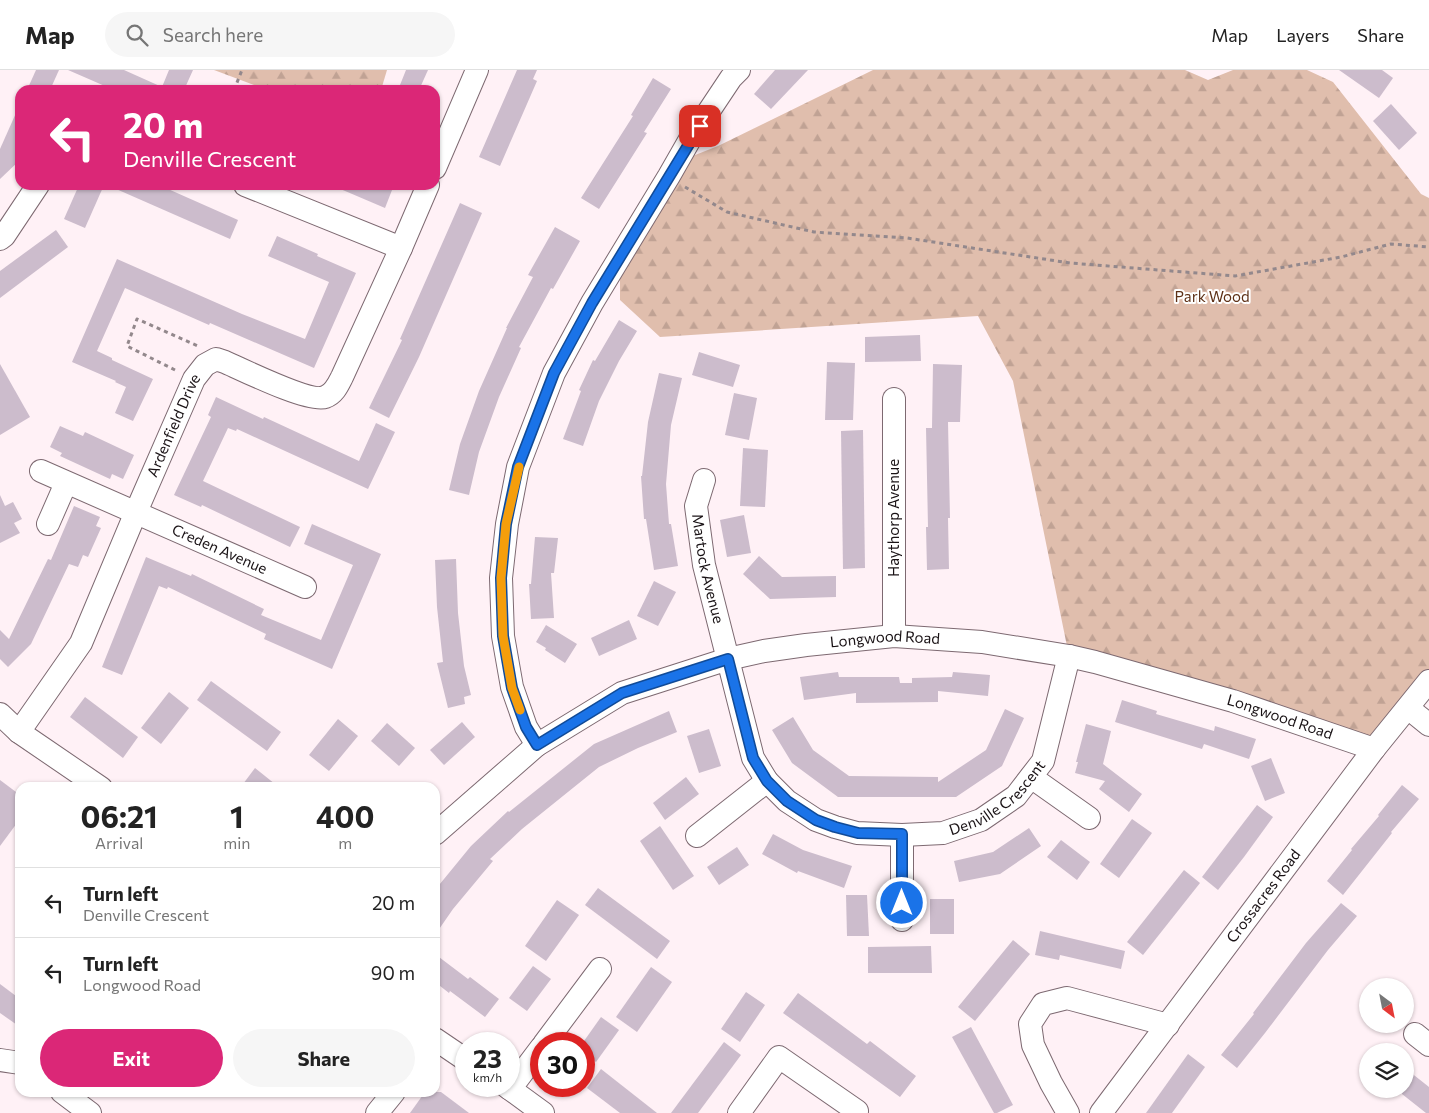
<!DOCTYPE html>
<style>
:root{--surface:#fff;--page:#f6f6f6;--text:#222;--muted:#767676;--line:#e0e0e0;--accent:#db2777}
body{margin:0;font-family:Commissioner,sans-serif;background:var(--page);color:var(--text);height:100vh;display:flex;flex-direction:column;font-size:19px;white-space:nowrap}
*{box-sizing:border-box;margin:0}
p{font-size:16px;color:var(--muted)}
.icon{flex:none;width:28px;height:28px;fill:none;stroke:currentColor;stroke-width:2;stroke-linecap:round;stroke-linejoin:round}
.map{position:relative;flex:1;overflow:hidden}
.drawer{position:absolute;left:15px;top:712px;width:425px;height:315px;display:flex;flex-direction:column;background:var(--surface);border-radius:15px;box-shadow:0 1px 4px #0004}
.drawer>*{flex:none}
.banner{position:absolute;left:15px;top:15px;width:425px;height:105px;border-radius:15px;box-shadow:0 1px 4px #0004;background:#db2777;color:#fff;overflow:hidden}
.needle{width:32px;rotate:148deg}
.controls{position:absolute;left:1359px;top:908px;display:grid;gap:10px}
.controls a{display:grid;place-items:center;width:55px;height:55px;border-radius:50%;background:var(--surface);box-shadow:0 1px 4px #0004;font-size:25px}
.speed{position:absolute;left:455px;top:962px;display:flex;gap:10px;font-size:25px;font-weight:700;text-align:center}
.speed>*{display:grid;place-content:center;width:65px;height:65px;border-radius:50%;background:var(--surface);box-shadow:0 1px 4px #0004;line-height:1}
.speed small{font-size:12px;font-weight:400}
.speed .limit{border:8px solid #d22;background:#fff;color:#111}
.pin{position:absolute;display:grid;place-items:center;width:42px;height:42px;color:#fff;margin:-21px;border-radius:10px;box-shadow:0 2px 8px #0006}
.me{position:absolute;width:55px;margin:-28px;rotate:0deg;stroke-linejoin:round;filter:drop-shadow(0 0 4px #0008)}
.turn{display:flex;align-items:center;gap:18px;height:105px;padding:0 25px;font-size:22px}
.turn .icon{width:65px;height:65px;stroke-width:2.5}
.turn b{display:block;font-size:35px;line-height:42px}
.eta{display:flex;justify-content:space-evenly;align-items:center;height:85px;text-align:center}
.eta b{font-size:30px;font-weight:700;line-height:35px}
.button{display:flex;gap:10px;margin-top:auto;padding:10px 25px}
.button a{flex:1;height:58px;border-radius:30px;background:var(--accent);color:#fff;font-size:20px;font-weight:700;line-height:58px;text-align:center}
.button a+a{background:var(--page);color:var(--text)}
ul{padding:0;list-style:none}
li{display:flex;align-items:center;gap:15px;height:70px;padding:0 25px;border-top:1px solid var(--line)}
li div{flex:1}
li b{display:block;font-size:19px}
li em{font-style:normal}
header{display:flex;align-items:center;gap:30px;box-sizing:border-box;height:70px;padding:0 25px;background:var(--surface);border-bottom:1px solid var(--line)}
header strong{font-size:24px}
nav{display:flex;gap:28px;margin-inline-start:auto;font-size:18px}
.search{width:350px;height:45px;background:var(--page);display:flex;align-items:center;gap:12px;box-sizing:border-box;padding:0 18px;border-radius:28px;color:var(--muted);font-size:19px}
.map>svg:first-child{display:block}
.forest{fill:url(#forest-firs)}
.building{fill:#ccbccc}
.lines{fill:none;stroke-linecap:round;stroke-linejoin:round}
.minor-casing{stroke:#7d6971;stroke-width:24}
.path{stroke:#93888c;stroke-width:3;stroke-dasharray:4 4;stroke-linecap:butt}
.minor{stroke:#fff;stroke-width:22}
.route-casing{stroke:#114b97;stroke-width:12}
.route{stroke:#1a73e8;stroke-width:9}
.slow{stroke:#f59e0b;stroke-width:9}
.labels{text-anchor:middle;stroke-width:4;stroke-linejoin:round;paint-order:stroke}
.park-label{font-size:15px;fill:#5d3016;stroke:#fff}
.street-label{font-size:15px;fill:#191215;stroke:#fff}
</style>
<header>
<strong>Map</strong>
<div class="search"><svg class="icon" aria-label="search" viewBox="0 0 24 24"><circle cx="10" cy="10" r="6"/><path d="M15 15l6 6"/></svg>Search here</div>
<nav><a>Map</a><a>Layers</a><a>Share</a></nav>
</header>
<div class="map">
<svg width="1429" height="1043" viewBox="0 0 1429 1043">
<defs>
<pattern id="forest-firs" width="22" height="20" patternUnits="userSpaceOnUse" patternTransform="scale(1.25)"><rect width="22" height="20" fill="#e0bead"/><path d="M5 1l3.5 6h-7zM16 11l3.5 6h-7z" fill="#c0a294"/></pattern>
</defs>
<rect width="100%" height="100%" fill="#fff1f6"/>
<g class="forest">
<path d="M214 0H387L381 20H267Z"/>
<path d="M873 0H1185L1208 10 1233 0H1307L1333 12 1421 124 1429 128V609L1374 679 1069 586 1013 311 978 246 660 267 620 230V203L685 89 718 76Z"/>
</g>
<g class="building">
<path d="M36 0H59L50 20H27Z"/>
<path d="M68 0H124L162 17 169 0H193L184 20H114Z"/>
<path d="M406 0H428L419 20H398Z"/>
<path d="M517 0H537L533 9 537 11 500 96 479 87Z"/>
<path d="M775 0H808L771 39 754 24Z"/>
<path d="M1339 0H1382L1393 8 1379 28Z"/>
<path d="M653 8 671 19 644 62 647 63 599 139 581 128 633 46 631 45Z"/>
<path d="M20 34V90L0 109V79Z"/>
<path d="M1391 34 1417 63 1399 80 1373 51Z"/>
<path d="M79 115H104L85 158 64 149Z"/>
<path d="M107 115H159L238 150 230 169Z"/>
<path d="M331 115H394L385 138Z"/>
<path d="M460 133 482 143 419 287 389 348 369 338 402 270 400 269Z"/>
<path d="M555 157 580 171 553 219 551 218 519 277 521 278 499 327 479 382 469 425 449 420 460 374 479 321 507 258H506L533 207 528 205Z"/>
<path d="M56 160 68 177 0 228V201Z"/>
<path d="M277 166 318 184 317 186 356 203 314 298 210 253 209 255 125 218 97 281 112 288V290L153 309 133 351 115 343 126 317 115 312 116 311 72 292 117 189 242 244 305 269 329 212 268 186Z"/>
<path d="M619 250 637 261 619 291 599 331 583 376 563 369 581 321 579 320 593 290 595 291Z"/>
<path d="M920 265 921 291 865 292V267Z"/>
<path d="M699 282 740 295 733 317 692 305Z"/>
<path d="M827 292 855 293 853 350H825Z"/>
<path d="M0 294 30 347 0 365Z"/>
<path d="M933 294 962 295 960 352H948L950 448H948L949 499 927 500 926 457H928L926 358H932Z"/>
<path d="M659 303 682 308 671 355 666 414 669 454H671L678 496 654 500 646 449H644L641 406H642L648 352Z"/>
<path d="M734 323 757 328 749 370 725 365Z"/>
<path d="M216 327 263 349 264 347 359 391 376 353 395 362 368 419 237 359 236 361 228 358 203 411 300 457 290 477 202 435 201 437 174 425 211 347 208 345Z"/>
<path d="M60 356 83 366 85 362 134 385 123 409 112 404 110 409 60 386 62 383 50 377Z"/>
<path d="M863 360 865 498 843 499 841 361Z"/>
<path d="M743 378 768 380 765 437 740 436Z"/>
<path d="M0 425 5 436 13 432 22 449 14 453 20 463 0 473Z"/>
<path d="M74 436 100 447 96 456 101 458 88 487 83 485 78 497 69 494 31 574 8 597 0 589V560L9 569 48 489 51 490Z"/>
<path d="M744 445 751 483 727 487 720 450Z"/>
<path d="M312 454 381 484 332 599 264 569 266 564 168 517 167 519 159 516 122 605 102 597 146 487 191 506 192 504 264 539 261 545 321 570 353 495 304 474Z"/>
<path d="M535 467 558 468 554 503H551L554 548 531 549 529 514H531Z"/>
<path d="M759 486 782 507 836 506V527L770 529 743 504Z"/>
<path d="M456 489 458 543 464 596 471 625 464 627 465 634 448 638 437 593 443 592 437 537 435 490Z"/>
<path d="M654 511 676 522 658 556 637 546Z"/>
<path d="M629 550 637 569 599 586 591 568Z"/>
<path d="M546 555 577 574 565 593 545 580 546 578 536 572Z"/>
<path d="M838 602 839 607H899L900 613H912V608L952 607 953 602 990 605 988 626 938 621V632L856 633V623L804 630 800 607Z"/>
<path d="M211 611 281 662 267 681 197 630Z"/>
<path d="M169 622 189 638 161 674 141 658Z"/>
<path d="M85 627 138 667 123 688 70 647Z"/>
<path d="M1122 630 1157 641 1156 644 1214 661 1215 656 1256 669 1249 689 1204 674 1202 679 1115 652Z"/>
<path d="M1005 639 1024 648 1002 696 956 727H838L792 693 772 660 793 647 813 680 849 706 938 707V712L986 680Z"/>
<path d="M669 641 677 662 638 678 599 697 522 759 490 789 493 791 453 839 435 865V820L471 776 508 741 509 742 594 674Z"/>
<path d="M338 649 358 666 329 701 309 685Z"/>
<path d="M462 652 475 667 444 695 430 680Z"/>
<path d="M387 653 415 678 399 696 371 671Z"/>
<path d="M1086 654 1111 661 1103 694 1142 724 1129 742 1099 719 1105 711 1075 703 1078 692H1076Z"/>
<path d="M709 659 721 696 699 703 687 666Z"/>
<path d="M1271 688 1285 723 1265 731 1251 696Z"/>
<path d="M255 698 280 718H240Z"/>
<path d="M686 707 699 724 665 750 653 733Z"/>
<path d="M0 710 20 725V749L0 776Z"/>
<path d="M1402 715 1419 729 1391 762 1392 763 1343 825 1327 811 1352 780 1351 779 1379 746 1378 745Z"/>
<path d="M1257 735 1273 747 1244 787 1218 820 1202 807Z"/>
<path d="M1132 749 1152 763 1119 808 1100 794Z"/>
<path d="M660 756 694 806 673 820 640 771Z"/>
<path d="M1029 758 1041 776 1000 804 959 812 954 791 993 782Z"/>
<path d="M773 764 803 780 852 796 844 818 798 801 797 803 762 784Z"/>
<path d="M1061 770 1090 792 1077 810 1047 787Z"/>
<path d="M737 777 749 795 719 815 707 797Z"/>
<path d="M1184 800 1200 813 1143 885 1127 872Z"/>
<path d="M598 818 670 871 657 889 585 835Z"/>
<path d="M846 825H867L869 866H847Z"/>
<rect x="930" y="829" width="24" height="35"/>
<path d="M557 830 579 845 546 891 525 876Z"/>
<path d="M1341 833 1357 846 1328 880 1265 963 1237 998 1221 985 1254 944 1253 943 1306 873Z"/>
<path d="M1040 861 1125 881 1121 899 1060 885 1059 890 1035 885Z"/>
<path d="M1013 870 1030 884 975 951 958 937Z"/>
<path d="M931 876 932 903H868V877Z"/>
<path d="M435 884 468 909 470 907 499 929 485 947 450 921 449 923 435 912Z"/>
<path d="M533 896 551 909 527 941 509 928Z"/>
<path d="M651 897 672 912 637 962 616 947Z"/>
<path d="M0 914 20 929V957L0 943Z"/>
<path d="M746 922 765 935 740 972 721 959Z"/>
<path d="M798 923 867 974 870 971 916 1006 900 1027 783 943Z"/>
<path d="M601 947 619 960 596 992 584 983V971Z"/>
<path d="M971 957 1013 1035 997 1043H994L952 967Z"/>
<path d="M724 972 741 985 698 1043H671Z"/>
<path d="M1188 984 1205 997 1172 1043H1146Z"/>
<path d="M1405 998 1429 1017V1043H1426L1402 1024V1019H1405Z"/>
<path d="M601 999 657 1043H620L587 1018Z"/>
<path d="M425 1022H441L469 1043H410Z"/>
</g>
<g class="lines">
<g class="minor-casing">
<g id="minor">
<path d="M435 98 477 0"/>
<path d="M245 115 401 178"/>
<path d="M0 169 4 166 38 115"/>
<path d="M894 329V566"/>
<path id="s1" d="M41 401 305 517"/>
<path id="s2" d="M704 410 696 436 704 495 753 688 767 711 787 731 816 750 835 757 857 763 902 765 943 763 981 750 1016 726 1043 691 1069 586"/>
<path d="M48 454 66 413"/>
<path d="M1408 638 1429 655"/>
<path d="M0 644 19 662 101 718"/>
<path id="s3" d="M19 662 81 573 136 442 194 309 205 295 216 289 225 292C243 300 310 333 325 327 334 324 338 315 342 307L401 178 428 115"/>
<path d="M537 675 526 657 512 617 503 566 501 508 507 454 518 397 554 303 592 233 669 106 689 71 731 8 739 0"/>
<path d="M1031 707 1089 748"/>
<path id="s4" d="M435 764 537 675 622 623 728 589 764 581 806 575 894 566 982 572 1069 586 1095 592 1233 631 1374 679"/>
<path d="M902 765V850"/>
<path d="M697 766 767 711"/>
<path d="M1415 964 1429 975"/>
<path d="M435 969 466 990"/>
<path d="M544 974 600 899"/>
<path d="M0 990 20 993"/>
<path d="M506 1016 543 1043"/>
<path d="M510 1019 541 978"/>
<path d="M62 1022 90 1043"/>
<path d="M377 1043 394 1022"/>
<path d="M739 1043 779 987 857 1041"/>
<path d="M1068 1043 1051 1013 1033 975 1030 954 1043 934 1067 928 1168 955"/>
<path id="s5" d="M1101 1043 1374 679 1429 611"/>
</g>
</g>
<g class="path">
<path d="M234 20 242 0"/>
<path d="M685 117 727 142 814 162 907 168 1070 193 1235 206 1341 187 1391 174 1429 177"/>
<path d="M175 300 127 276 137 249 198 276"/>
</g>
<use href="#minor" class="minor"/>
</g>
<g class="lines">
<g class="route-casing">
<path id="route" d="M700 56 592 233 554 303 518 397 506 454 501 508 503 566 512 618 526 657 537 675 622 623 728 589 753 688 767 711 787 731 816 750 835 757 858 763 902 764V833"/>
</g>
<use href="#route" class="route"/>
<path class="slow" d="M519 397 506 454 501 508 503 566 512 618 520 640"/>
</g>
<g class="labels">
<g class="park-label">
<text x="1212" y="232">Park Wood</text>
</g>
<g class="street-label">
<text dy="5" stroke="none"><textPath href="#s3" startOffset="345">Ardenfield Drive</textPath></text>
<text transform="translate(894 448) rotate(-90)" y="5">Haythorp Avenue</text>
<text dy="5" stroke="none"><textPath href="#s1" startOffset="195">Creden Avenue</textPath></text>
<text dy="5" stroke="none"><textPath href="#s2" startOffset="91">Martock Avenue</textPath></text>
<text dy="5" stroke="none"><textPath href="#s4" startOffset="505">Longwood Road</textPath></text>
<text dy="5" stroke="none"><textPath href="#s4" startOffset="910">Longwood Road</textPath></text>
<text dy="5" stroke="none"><textPath href="#s2" startOffset="571">Denville Crescent</textPath></text>
<text dy="5" stroke="none"><textPath href="#s5" startOffset="271">Crossacres Road</textPath></text>
</g>
</g>
</svg>
<div class="controls">
<a><svg class="needle" viewBox="-14 -14 28 28"><path d="M0-13l5 13h-10z" fill="#e53935"/><path d="M0 13l5-13h-10z" fill="#767676"/></svg></a>
<a><svg class="icon" aria-label="layers" viewBox="0 0 24 24"><path d="M12 4l9 5-9 5-9-5zM3 14l9 5 9-5"/></svg></a>
</div>
<div class="speed"><div>23<small>km/h</small></div><div class="limit">30</div></div>
<div class="pin" style="left:700px;top:56px;background:#d93025"><svg class="icon" aria-label="arrive" viewBox="0 0 24 24"><path d="M6 21V4h12l-3 4 3 4H6"/></svg></div>
<svg class="me" style="left:902px;top:833px" viewBox="-20 -20 40 40"><circle r="17" fill="#1a73e8" stroke="#fff" stroke-width="3"/><path d="M0-11L8 9 0 5-8 9z" fill="#fff"/></svg>
<div class="banner">
<div class="turn"><svg class="icon" aria-label="left" viewBox="0 0 24 24"><path d="M17 20v-9H6M10 6l-5 5 5 5"/></svg><div><b>20 m</b>Denville Crescent</div></div>
</div>
<section class="drawer">
<div class="eta">
<div><b>06:21</b><p>Arrival</p></div>
<div><b>1</b><p>min</p></div>
<div><b>400</b><p>m</p></div>
</div>
<ul>
<li><svg class="icon" aria-label="left" viewBox="0 0 24 24"><path d="M17 20v-9H6M10 6l-5 5 5 5"/></svg><div><b>Turn left</b><p>Denville Crescent</p></div><em>20 m</em></li>
<li><svg class="icon" aria-label="left" viewBox="0 0 24 24"><path d="M17 20v-9H6M10 6l-5 5 5 5"/></svg><div><b>Turn left</b><p>Longwood Road</p></div><em>90 m</em></li>
</ul>
<div class="button"><a>Exit</a><a>Share</a></div>
</section>
</div>
